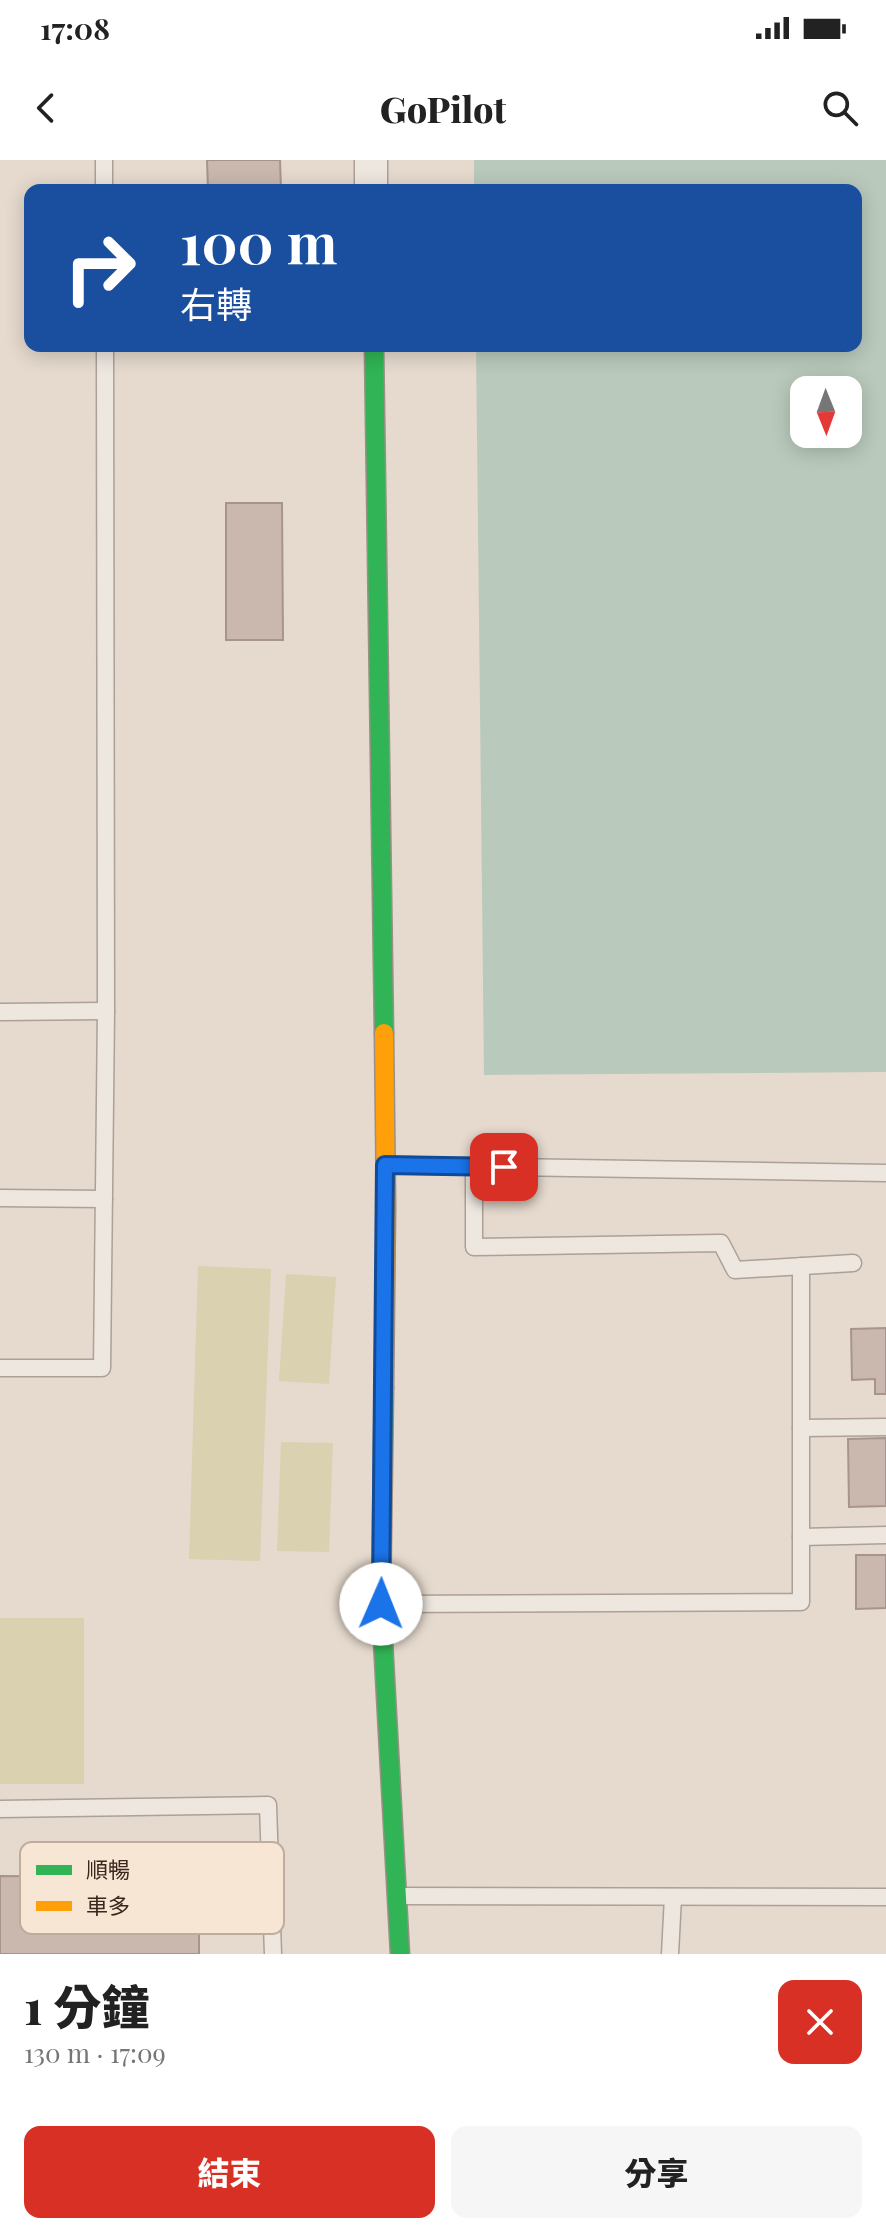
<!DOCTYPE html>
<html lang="zh-TW">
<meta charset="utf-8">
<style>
:root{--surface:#fff;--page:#f6f6f6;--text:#222;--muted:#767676;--accent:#d93025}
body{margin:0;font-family:"Playfair Display","Noto Sans TC",serif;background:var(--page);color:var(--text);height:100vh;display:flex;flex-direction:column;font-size:30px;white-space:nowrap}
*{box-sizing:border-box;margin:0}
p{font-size:26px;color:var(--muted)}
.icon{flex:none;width:44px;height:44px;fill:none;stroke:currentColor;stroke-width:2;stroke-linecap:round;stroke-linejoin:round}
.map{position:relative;height:1794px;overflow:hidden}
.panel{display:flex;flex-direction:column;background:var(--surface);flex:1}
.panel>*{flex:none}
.banner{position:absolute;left:24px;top:24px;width:838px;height:168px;border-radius:16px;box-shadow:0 4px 20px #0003;background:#1a4fa0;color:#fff;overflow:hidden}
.needle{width:52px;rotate:179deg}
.controls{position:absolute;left:790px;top:216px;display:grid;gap:16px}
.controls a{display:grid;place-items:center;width:72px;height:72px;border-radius:16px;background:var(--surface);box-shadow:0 4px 20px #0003;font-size:40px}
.pin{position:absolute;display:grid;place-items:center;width:68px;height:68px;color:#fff;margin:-34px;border-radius:16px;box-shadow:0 4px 12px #0006}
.me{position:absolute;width:88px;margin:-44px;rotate:1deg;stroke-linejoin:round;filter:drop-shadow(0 0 6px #0008)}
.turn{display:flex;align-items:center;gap:28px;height:168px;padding:0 24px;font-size:36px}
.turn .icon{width:104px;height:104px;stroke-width:2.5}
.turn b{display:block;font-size:56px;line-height:68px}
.round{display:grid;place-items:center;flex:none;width:84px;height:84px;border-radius:16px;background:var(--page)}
.summary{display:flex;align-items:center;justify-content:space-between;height:136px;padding:0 24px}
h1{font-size:48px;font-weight:800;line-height:60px}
.cta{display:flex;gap:16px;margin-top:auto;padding:16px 24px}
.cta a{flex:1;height:92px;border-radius:16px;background:var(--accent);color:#fff;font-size:32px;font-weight:800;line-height:92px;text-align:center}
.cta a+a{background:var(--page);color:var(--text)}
.status{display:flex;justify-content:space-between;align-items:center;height:56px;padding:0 40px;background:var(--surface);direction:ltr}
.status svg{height:22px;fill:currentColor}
header{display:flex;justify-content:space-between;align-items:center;height:104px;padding:0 24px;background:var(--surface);font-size:36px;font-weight:800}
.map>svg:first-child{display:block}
.green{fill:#d9d1b0}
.water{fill:#b9cabc;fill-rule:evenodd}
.building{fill:#cab8af;stroke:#a7958d;stroke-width:2}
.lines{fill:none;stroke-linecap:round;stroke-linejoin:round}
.lane-casing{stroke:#aca097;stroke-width:19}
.street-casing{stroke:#aca097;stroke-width:35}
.fast-casing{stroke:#9b8f87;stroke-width:21}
.slow-casing{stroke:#9b8f87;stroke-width:21}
.lane{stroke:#eee7e0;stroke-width:16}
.street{stroke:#eee7e0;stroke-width:32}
.fast{stroke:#30b455;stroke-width:18}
.slow{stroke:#ff9f0a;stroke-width:18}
.route-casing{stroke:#114b97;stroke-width:20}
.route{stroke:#1a73e8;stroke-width:14}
.key{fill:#f7e6d4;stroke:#bfac9d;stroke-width:2}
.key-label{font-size:22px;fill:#3b261e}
</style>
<div class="status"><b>17:08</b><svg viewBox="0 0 49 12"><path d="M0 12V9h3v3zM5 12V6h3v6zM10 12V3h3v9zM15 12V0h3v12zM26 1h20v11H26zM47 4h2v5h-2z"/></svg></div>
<header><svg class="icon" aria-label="back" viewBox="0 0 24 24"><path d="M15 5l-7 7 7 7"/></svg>GoPilot<svg class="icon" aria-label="search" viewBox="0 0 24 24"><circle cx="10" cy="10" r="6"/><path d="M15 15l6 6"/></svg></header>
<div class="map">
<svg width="886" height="1794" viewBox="0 0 886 1794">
<rect width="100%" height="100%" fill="#e6dace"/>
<g class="green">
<path d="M198 1106 271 1109 260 1401 189 1399Z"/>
<path d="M286 1114 336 1117 329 1224 279 1221Z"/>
<path d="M281 1282 333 1283 329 1392 277 1391Z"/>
<rect x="0" y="1458" width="84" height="166"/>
</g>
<path class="water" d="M474 0H886V912L484 915 476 186H856V30H474ZM804 230H848V274H804Z"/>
<g class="building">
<path d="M207 0H280L281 30H208Z"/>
<path d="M226 343H282L283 480H226Z"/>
<path d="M886 1168V1234H875V1219L852 1220 851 1169Z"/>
<path d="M886 1278V1346L849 1347 848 1279Z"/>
<path d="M856 1395H886V1448L856 1449Z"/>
<path d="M0 1716 199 1717V1794H0Z"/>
</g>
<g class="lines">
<g class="lane-casing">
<g id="lane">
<path d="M104 0V30"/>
<path d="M0 852 106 851"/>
<path d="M388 1005 886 1013"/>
<path d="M474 1007V1087L721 1083 735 1110 853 1103"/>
<path d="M0 1038 104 1039"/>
<path d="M0 1208H102L106 851 105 186"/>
<path d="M801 1268 886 1267"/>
<path d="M801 1377 886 1375"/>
<path d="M383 1444 801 1442V1106"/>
<path d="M0 1649 268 1645 273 1794"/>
<path d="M399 1736 886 1737"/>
<path d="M670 1794 673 1737"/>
</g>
</g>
<g class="street-casing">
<path id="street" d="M371 0V30"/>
</g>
<g class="fast-casing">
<g id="fast">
<path d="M374 186 384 873"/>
<path d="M384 1228 381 1444 400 1794"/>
</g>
</g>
<g class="slow-casing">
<path id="slow" d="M384 873 386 1045 384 1228"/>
</g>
<use href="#lane" class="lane"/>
<use href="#street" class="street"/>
<use href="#fast" class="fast"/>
<use href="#slow" class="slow"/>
</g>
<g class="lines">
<g class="route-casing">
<path id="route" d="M381 1444 385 1005 504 1007"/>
</g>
<use href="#route" class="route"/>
</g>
<rect x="20" y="1682" width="264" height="92" rx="12" class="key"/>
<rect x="36" y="1705" width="36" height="10" fill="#30b455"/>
<rect x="36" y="1741" width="36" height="10" fill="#ff9f0a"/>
<g class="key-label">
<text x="86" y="1718">順暢</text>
<text x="86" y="1754">車多</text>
</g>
</svg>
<div class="controls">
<a><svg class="needle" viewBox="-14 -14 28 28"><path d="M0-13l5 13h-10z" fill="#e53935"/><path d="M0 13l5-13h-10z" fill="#767676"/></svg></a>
</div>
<div class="pin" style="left:504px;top:1007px;background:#d93025"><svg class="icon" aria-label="arrive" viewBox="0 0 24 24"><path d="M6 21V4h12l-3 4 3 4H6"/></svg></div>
<svg class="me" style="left:381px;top:1444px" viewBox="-20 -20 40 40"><circle r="19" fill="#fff"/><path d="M0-13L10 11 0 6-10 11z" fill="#1a73e8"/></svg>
<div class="banner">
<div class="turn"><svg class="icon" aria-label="right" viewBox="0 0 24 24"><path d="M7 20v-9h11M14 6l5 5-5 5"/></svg><div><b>100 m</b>右轉</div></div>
</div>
</div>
<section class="panel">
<div class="summary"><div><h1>1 分鐘</h1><p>130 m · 17:09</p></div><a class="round" style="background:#d93025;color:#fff"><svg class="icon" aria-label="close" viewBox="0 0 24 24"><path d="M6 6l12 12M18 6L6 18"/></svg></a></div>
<div class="cta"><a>結束</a><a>分享</a></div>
</section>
